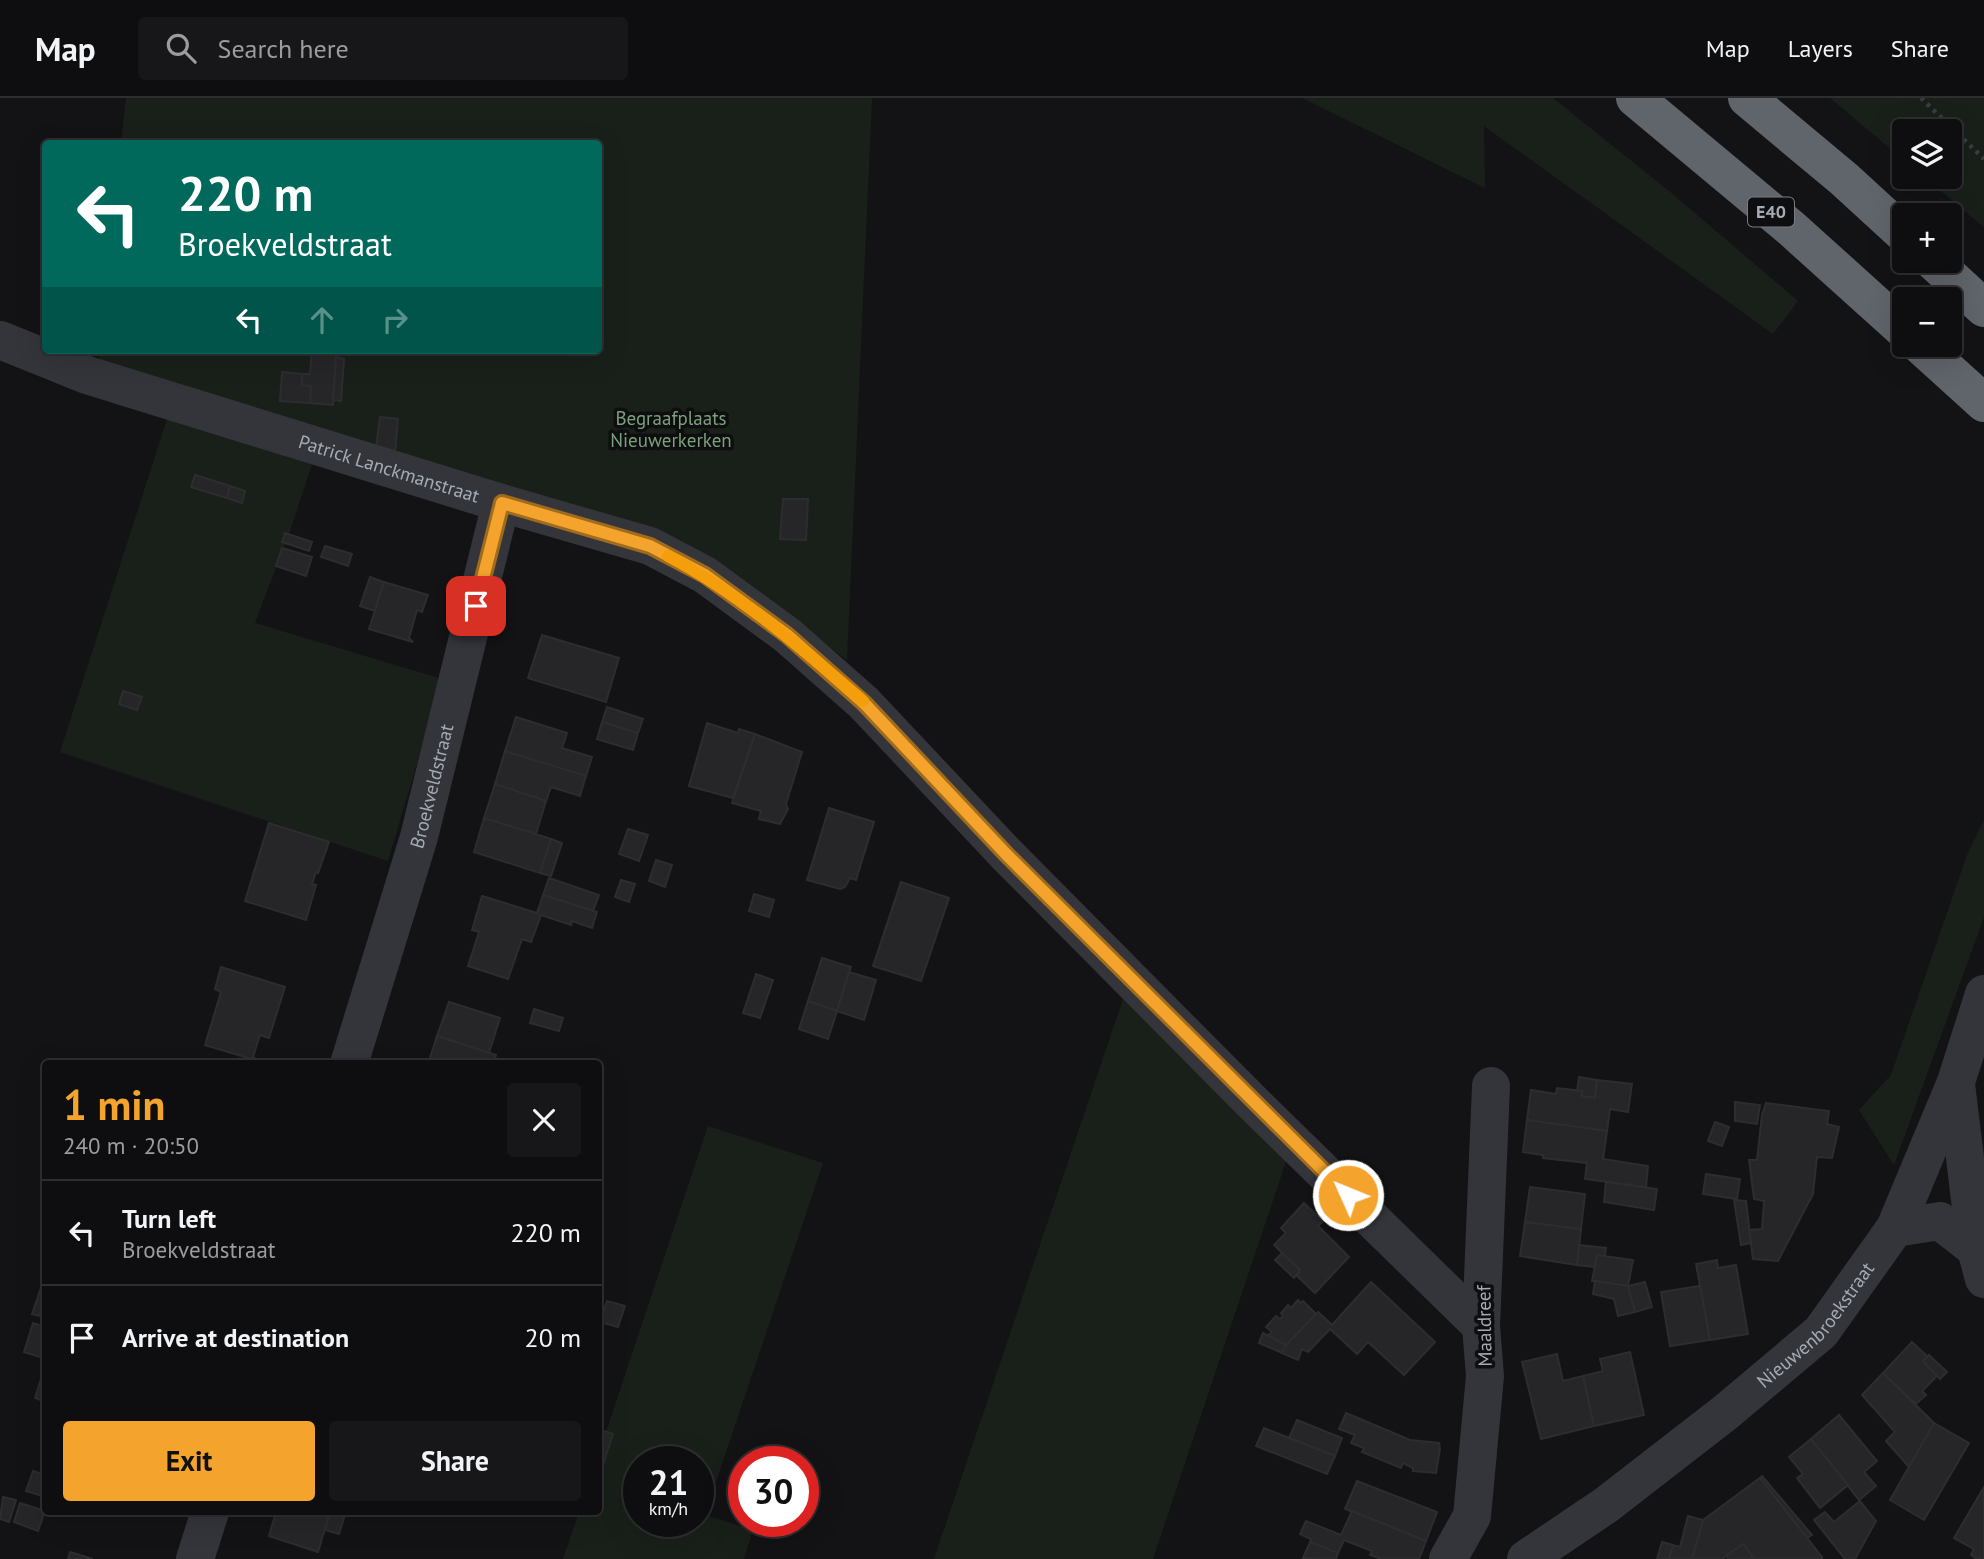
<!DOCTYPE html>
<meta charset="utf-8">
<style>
:root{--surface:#0e0e10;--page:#171719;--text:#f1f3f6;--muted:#9b9c9f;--line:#2e2e30;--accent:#f4a42c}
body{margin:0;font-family:"PT Sans",sans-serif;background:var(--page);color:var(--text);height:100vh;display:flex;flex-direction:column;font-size:26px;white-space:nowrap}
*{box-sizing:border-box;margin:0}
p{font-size:23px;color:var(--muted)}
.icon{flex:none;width:38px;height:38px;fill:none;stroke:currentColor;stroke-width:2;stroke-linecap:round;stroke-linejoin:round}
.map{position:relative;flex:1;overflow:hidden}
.sheet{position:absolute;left:42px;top:962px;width:560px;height:455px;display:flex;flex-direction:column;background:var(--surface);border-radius:7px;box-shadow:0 7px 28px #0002,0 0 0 2px var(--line)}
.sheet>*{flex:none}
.hud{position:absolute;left:42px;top:42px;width:560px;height:214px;border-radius:7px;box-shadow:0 7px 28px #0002,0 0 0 2px var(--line);background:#00695c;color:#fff;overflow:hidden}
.tools{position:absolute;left:1892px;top:21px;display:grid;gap:14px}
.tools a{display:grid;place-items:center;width:70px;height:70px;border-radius:7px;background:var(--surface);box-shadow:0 7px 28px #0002,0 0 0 2px var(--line);font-size:35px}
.speed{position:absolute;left:623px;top:1348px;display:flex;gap:14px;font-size:35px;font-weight:700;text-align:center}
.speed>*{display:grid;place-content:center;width:91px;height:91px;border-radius:50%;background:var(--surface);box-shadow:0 7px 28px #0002,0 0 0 2px var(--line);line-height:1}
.speed small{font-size:18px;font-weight:400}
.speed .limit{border:10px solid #d22;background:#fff;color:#111}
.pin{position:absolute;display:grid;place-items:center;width:60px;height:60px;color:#fff;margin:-30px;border-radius:14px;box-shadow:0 4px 10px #0006}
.me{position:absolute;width:77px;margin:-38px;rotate:314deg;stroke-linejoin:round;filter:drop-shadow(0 0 5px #0008)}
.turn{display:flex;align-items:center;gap:24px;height:147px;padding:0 21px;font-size:32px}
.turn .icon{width:91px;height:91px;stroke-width:2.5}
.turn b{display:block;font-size:49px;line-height:60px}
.lanes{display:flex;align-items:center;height:66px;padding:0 21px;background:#0003;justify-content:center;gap:35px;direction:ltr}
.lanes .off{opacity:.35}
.round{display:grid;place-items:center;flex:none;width:74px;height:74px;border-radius:7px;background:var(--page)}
.overview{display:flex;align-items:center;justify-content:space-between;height:119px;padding:0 21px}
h1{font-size:42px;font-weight:800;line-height:52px;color:var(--accent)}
.primary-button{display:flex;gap:14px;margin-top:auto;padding:14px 21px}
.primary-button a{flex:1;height:80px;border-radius:7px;background:var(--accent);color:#111;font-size:28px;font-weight:800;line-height:80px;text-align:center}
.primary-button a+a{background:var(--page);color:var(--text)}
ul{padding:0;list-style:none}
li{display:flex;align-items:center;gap:21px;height:105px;padding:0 21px;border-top:2px solid var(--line)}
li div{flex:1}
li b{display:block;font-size:26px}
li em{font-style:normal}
header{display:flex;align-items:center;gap:42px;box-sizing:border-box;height:98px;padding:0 35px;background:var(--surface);border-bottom:2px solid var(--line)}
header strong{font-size:33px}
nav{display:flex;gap:38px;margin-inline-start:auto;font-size:24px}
.search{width:490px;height:63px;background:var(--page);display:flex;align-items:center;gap:18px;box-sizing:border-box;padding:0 24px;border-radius:7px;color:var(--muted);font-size:26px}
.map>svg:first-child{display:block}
.green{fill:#19201a;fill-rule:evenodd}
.building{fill:#262629;stroke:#2d2d31;stroke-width:2}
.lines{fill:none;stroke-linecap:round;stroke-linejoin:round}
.path{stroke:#3a3c41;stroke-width:4.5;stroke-dasharray:3.5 5;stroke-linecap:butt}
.minor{stroke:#34353a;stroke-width:38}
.highway{stroke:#60646b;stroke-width:38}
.route-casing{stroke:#9f6b1d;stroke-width:18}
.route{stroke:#f4a42c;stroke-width:12}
.slow{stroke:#f59e0b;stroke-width:12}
.labels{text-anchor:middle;stroke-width:7;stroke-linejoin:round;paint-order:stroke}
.shield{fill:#0e0e10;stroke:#777c84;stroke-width:2}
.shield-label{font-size:18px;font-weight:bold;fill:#a4abb5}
.park-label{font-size:19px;fill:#7ba17b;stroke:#0e0e10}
.street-label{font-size:19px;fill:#a4abb5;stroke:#0e0e10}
</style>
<header>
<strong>Map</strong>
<div class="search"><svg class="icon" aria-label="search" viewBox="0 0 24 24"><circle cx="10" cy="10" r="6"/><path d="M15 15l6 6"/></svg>Search here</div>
<nav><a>Map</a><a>Layers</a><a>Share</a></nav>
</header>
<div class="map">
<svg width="1984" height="1461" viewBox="0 0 1984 1461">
<rect width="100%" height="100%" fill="#131315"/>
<g class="green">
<path d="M126 0H872L847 562 770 505 98 272 100 252H598V46L121 45Z"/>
<path d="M1302 0H1553L1669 93 1798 203 1773 236 1484 28 1485 90Z"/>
<path d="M1830 0H1984V129L1924 79H1950V33H1904V62Z"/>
<path d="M168 318 315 357 290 433 255 525 442 581 388 763 60 654Z"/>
<path d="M1984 722V819L1894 1067 1859 1012 1891 977 1967 757Z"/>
<path d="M1123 901 1286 1063 1153 1461H934Z"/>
<path d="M708 1028 823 1065 705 1417 753 1432 744 1461H563L579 1414H598L599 1355ZM639 1363H698V1423H639Z"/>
</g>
<g class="building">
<path d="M312 252H337L333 307 310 305 311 288 302 287V276H310Z"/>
<path d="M336 259 344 261 341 303 333 302Z"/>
<path d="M282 274 302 276V287L311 288 310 305 280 303Z"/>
<path d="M380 319 398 321 395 355 376 350Z"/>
<path d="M195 377 230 388 227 400 191 389Z"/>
<path d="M230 388 245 393 242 405 227 400Z"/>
<path d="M783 401H808L806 442 780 441Z"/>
<path d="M285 435 312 444 309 453 282 444Z"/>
<path d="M325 448 352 456 348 468 321 459Z"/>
<path d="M282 450 312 459 306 478 276 468Z"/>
<path d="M370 479 384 484 375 513 360 508Z"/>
<path d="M384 484 428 497 422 514 417 512 409 540 413 544 369 531Z"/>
<path d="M542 537 619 560 606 604 528 580Z"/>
<path d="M123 593 142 599 137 612 119 606Z"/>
<path d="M607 609 643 621 638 635 602 624Z"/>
<path d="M516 619 567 635 562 650 592 659 586 678 505 653Z"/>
<path d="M602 624 638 635 633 652 597 641Z"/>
<path d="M707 625 738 635 739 631 755 636 733 700 689 688Z"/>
<path d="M755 636 802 654 786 706 788 711 780 726 759 721 761 713 732 705Z"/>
<path d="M505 653 586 678 580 698 551 689 546 703 495 686Z"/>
<path d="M495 686 546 703 536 736 484 720Z"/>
<path d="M829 710 874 724 856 782 850 780 845 789 840 791 807 782Z"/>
<path d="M484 720 551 741 540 775 474 754Z"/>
<path d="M269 725 329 744 318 775 316 774 312 786 316 787 306 822 245 803Z"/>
<path d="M628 731 648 737 639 763 619 756Z"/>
<path d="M551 741 562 745 551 778 540 775Z"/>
<path d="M656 762 672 767 665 789 649 783Z"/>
<path d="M549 780 599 797 593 813 543 797Z"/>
<path d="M621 782 635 786 629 804 615 799Z"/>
<path d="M901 784 949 800 921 883 873 868Z"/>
<path d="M754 796 774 802 769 819 749 813Z"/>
<path d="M543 797 597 814 592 830 572 823 571 827 541 817 531 844 522 841 508 881 468 868 479 834 472 832 482 798 537 815Z"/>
<path d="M822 860 851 869 837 913 808 903Z"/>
<path d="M221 869 285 889 269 940 260 937 253 959 258 963 205 947 221 894 215 891Z"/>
<path d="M849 874 876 882 864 922 837 913Z"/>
<path d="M756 876 773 882 760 920 743 915Z"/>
<path d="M808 903 837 913 828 941 799 931Z"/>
<path d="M449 904 500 920 489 955 437 938Z"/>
<path d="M534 911 563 920 559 933 530 925Z"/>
<path d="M437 938 496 957 493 966H428Z"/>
<path d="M1579 979 1597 982 1595 1000 1582 998V993H1577Z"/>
<path d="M1597 982 1632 986 1628 1014 1610 1011 1607 1033 1527 1022 1531 992 1556 996 1557 990 1582 993V998L1595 1000Z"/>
<path d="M1735 1004 1760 1007 1757 1026 1735 1023Z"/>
<path d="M1766 1005 1829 1013 1827 1026 1839 1029 1832 1060 1817 1059 1813 1096 1778 1163 1753 1161 1749 1132 1762 1131 1764 1103 1754 1101 1749 1062H1757L1762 1017Z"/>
<path d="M1527 1022 1607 1033 1603 1061 1648 1068 1646 1089 1585 1081 1587 1065 1543 1060V1057L1523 1054Z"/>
<path d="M1715 1024 1729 1029 1722 1048 1708 1043Z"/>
<path d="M1706 1076 1740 1081 1737 1101 1703 1096Z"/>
<path d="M1606 1084 1657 1091 1654 1112 1604 1104Z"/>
<path d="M1530 1089 1585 1096 1581 1131 1525 1124Z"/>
<path d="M1734 1102 1746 1103 1751 1145 1741 1147Z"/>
<path d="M1304 1105 1323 1123 1318 1128 1349 1159 1315 1195 1297 1178 1300 1172 1274 1147 1286 1135 1281 1130Z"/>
<path d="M1525 1124 1581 1131 1577 1167 1520 1158Z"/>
<path d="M1579 1147 1606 1150 1605 1158 1597 1157 1595 1169 1577 1167Z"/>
<path d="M1282 1155 1300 1172 1294 1180 1275 1162Z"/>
<path d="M1597 1157 1633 1162 1628 1188 1592 1183Z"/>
<path d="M1717 1162 1718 1170 1736 1167 1748 1236 1710 1242 1696 1166Z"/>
<path d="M46 1175V1199L39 1218 32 1216Z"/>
<path d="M1595 1183 1628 1188 1635 1214 1618 1218 1614 1201 1593 1196Z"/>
<path d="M1371 1184 1435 1244 1404 1277 1368 1244 1357 1256 1330 1231 1308 1254 1302 1251 1298 1262 1282 1255 1286 1247 1318 1214 1332 1227Z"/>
<path d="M1645 1184 1652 1209 1635 1214 1628 1188Z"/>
<path d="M1700 1188 1710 1242 1670 1248 1661 1194Z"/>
<path d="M1298 1202 1301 1205 1303 1203 1316 1216 1286 1247 1268 1237 1272 1234 1266 1229 1276 1218 1280 1221 1283 1218 1281 1215 1288 1207 1291 1210Z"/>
<path d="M607 1203 625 1208 618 1229 600 1224Z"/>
<path d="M33 1225 46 1229V1243L40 1259 24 1254Z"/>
<path d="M1263 1235 1286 1247 1282 1255 1259 1245Z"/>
<path d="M1912 1244 1927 1258 1923 1263 1937 1278 1922 1293 1926 1297 1916 1306 1883 1275Z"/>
<path d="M1630 1254 1644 1317 1594 1328 1583 1278 1603 1273 1600 1261Z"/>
<path d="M1557 1256 1563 1283 1583 1278 1594 1328 1541 1341 1522 1264Z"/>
<path d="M1929 1257 1947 1274 1940 1281 1923 1263Z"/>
<path d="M1883 1275 1934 1325 1909 1369 1886 1343 1895 1334 1862 1297Z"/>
<path d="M41 1281 46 1282V1304L35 1300Z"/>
<path d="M1346 1315 1410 1342 1439 1345 1440 1351 1436 1375 1413 1373V1370L1403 1365 1401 1370 1362 1354 1364 1350 1351 1345 1355 1337 1339 1331Z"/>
<path d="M1839 1317 1877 1363 1864 1374 1876 1388 1859 1402 1811 1341Z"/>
<path d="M1297 1322 1342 1340 1335 1358 1289 1340Z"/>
<path d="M1934 1325 1969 1345 1924 1422 1890 1402Z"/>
<path d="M1264 1330 1335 1358 1327 1376 1256 1348Z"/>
<path d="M598 1331 613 1336 598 1382Z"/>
<path d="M1811 1341 1848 1387 1820 1410 1797 1380 1803 1376 1789 1359Z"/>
<path d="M33 1373 46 1377V1399L26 1393Z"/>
<path d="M1762 1378 1812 1437 1807 1440 1760 1380Z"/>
<path d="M1760 1380 1822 1459V1461H1754L1743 1446 1722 1461H1692L1703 1422Z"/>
<path d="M1357 1383 1437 1414 1426 1443 1345 1411Z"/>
<path d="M1984 1389V1461H1977L1971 1457 1974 1451 1954 1440Z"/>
<path d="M3 1399 16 1402 9 1424 0 1421Z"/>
<path d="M1860 1403 1876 1423 1855 1461H1845L1814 1422 1825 1414 1834 1424Z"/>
<path d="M20 1405 45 1413 38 1433 14 1424Z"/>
<path d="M1352 1413 1426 1443 1419 1461H1382L1370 1457 1372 1453 1344 1442 1338 1455 1310 1444 1311 1441 1300 1436 1306 1423 1341 1437Z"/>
<path d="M276 1414H330L318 1454 269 1438Z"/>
<path d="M330 1414H346L339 1436 325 1432Z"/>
<path d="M1688 1418 1703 1422 1692 1461H1669L1673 1447 1680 1449Z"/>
<path d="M1310 1444 1338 1455 1336 1461 1303 1460Z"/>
<path d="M1662 1444 1673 1447 1669 1461H1657Z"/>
<path d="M1743 1446 1754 1461H1729L1726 1458Z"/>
<path d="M70 1454 93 1461H68Z"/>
</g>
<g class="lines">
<path class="path" d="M1921 0 1984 61"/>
<g class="minor">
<path id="s1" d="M0 242 87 277 501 405 650 448 705 477 787 537 864 605 1006 756 1252 1004 1481 1228"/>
<path id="s2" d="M349 966 419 739 501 405"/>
<path d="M1956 986 1976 1151 1984 1181"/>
<path d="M1895 1130 1940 1123 1976 1151"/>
<path d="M195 1461 210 1414"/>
<path d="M1448 1461 1472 1418 1485 1278 1481 1228 1491 988"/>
<path id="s3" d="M1526 1461 1606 1407 1726 1314 1821 1234 1895 1130 1956 984 1984 896"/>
</g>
<g class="highway">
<path d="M1635 0 1792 131 1904 232"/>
<path d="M1747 0 1844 81 1904 136"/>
<path d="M1933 163 1984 210"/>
<path d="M1920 247 1984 305"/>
</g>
</g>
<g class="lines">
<g class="route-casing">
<path id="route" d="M476 508 502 405 650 448 705 477 787 537 864 605 1006 756 1348 1097"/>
</g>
<use href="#route" class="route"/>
<path class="slow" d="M668 458C740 496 801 550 863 603"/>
</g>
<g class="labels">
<rect class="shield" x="1748" y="99.5" width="46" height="29" rx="5"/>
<g class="shield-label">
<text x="1771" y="120">E40</text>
</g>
<g class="park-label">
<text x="671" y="327">Begraafplaats<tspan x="671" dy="22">Nieuwerkerken</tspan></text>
</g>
<g class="street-label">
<text dy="7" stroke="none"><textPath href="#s1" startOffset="410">Patrick Lanckmanstraat</textPath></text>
<text dy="7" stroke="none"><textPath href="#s2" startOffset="290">Broekveldstraat</textPath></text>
<text dy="7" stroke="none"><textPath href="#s3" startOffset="374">Nieuwenbroekstraat</textPath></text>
<text transform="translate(1484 1228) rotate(-91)" y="7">Maaldreef</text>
</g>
</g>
</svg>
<div class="tools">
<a><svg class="icon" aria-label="layers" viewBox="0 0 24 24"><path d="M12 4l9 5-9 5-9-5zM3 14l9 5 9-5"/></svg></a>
<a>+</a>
<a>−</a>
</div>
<div class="speed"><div>21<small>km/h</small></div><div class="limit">30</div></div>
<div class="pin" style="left:476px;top:508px;background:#d93025"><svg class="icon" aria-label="arrive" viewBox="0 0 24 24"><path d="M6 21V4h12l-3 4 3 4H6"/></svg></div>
<svg class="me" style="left:1348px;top:1097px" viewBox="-20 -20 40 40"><circle r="17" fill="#f4a42c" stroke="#fff" stroke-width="3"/><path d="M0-11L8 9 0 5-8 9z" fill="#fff"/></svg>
<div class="hud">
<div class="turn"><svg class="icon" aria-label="left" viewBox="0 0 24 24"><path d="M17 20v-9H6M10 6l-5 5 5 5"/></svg><div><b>220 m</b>Broekveldstraat</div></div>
<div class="lanes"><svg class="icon" aria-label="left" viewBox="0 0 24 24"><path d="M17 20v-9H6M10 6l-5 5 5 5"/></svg><svg class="icon off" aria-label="ahead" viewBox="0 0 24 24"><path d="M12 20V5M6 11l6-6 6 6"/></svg><svg class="icon off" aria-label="right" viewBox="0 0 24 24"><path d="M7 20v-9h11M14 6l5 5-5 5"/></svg></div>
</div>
<section class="sheet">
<div class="overview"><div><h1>1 min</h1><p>240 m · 20:50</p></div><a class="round"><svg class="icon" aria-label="close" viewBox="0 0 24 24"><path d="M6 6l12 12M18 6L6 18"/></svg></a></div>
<ul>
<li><svg class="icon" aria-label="left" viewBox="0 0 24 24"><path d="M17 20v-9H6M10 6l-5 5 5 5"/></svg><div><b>Turn left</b><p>Broekveldstraat</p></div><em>220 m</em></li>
<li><svg class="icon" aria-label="arrive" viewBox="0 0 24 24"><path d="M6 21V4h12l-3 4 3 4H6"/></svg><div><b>Arrive at destination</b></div><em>20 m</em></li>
</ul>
<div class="primary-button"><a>Exit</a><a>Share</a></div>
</section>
</div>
